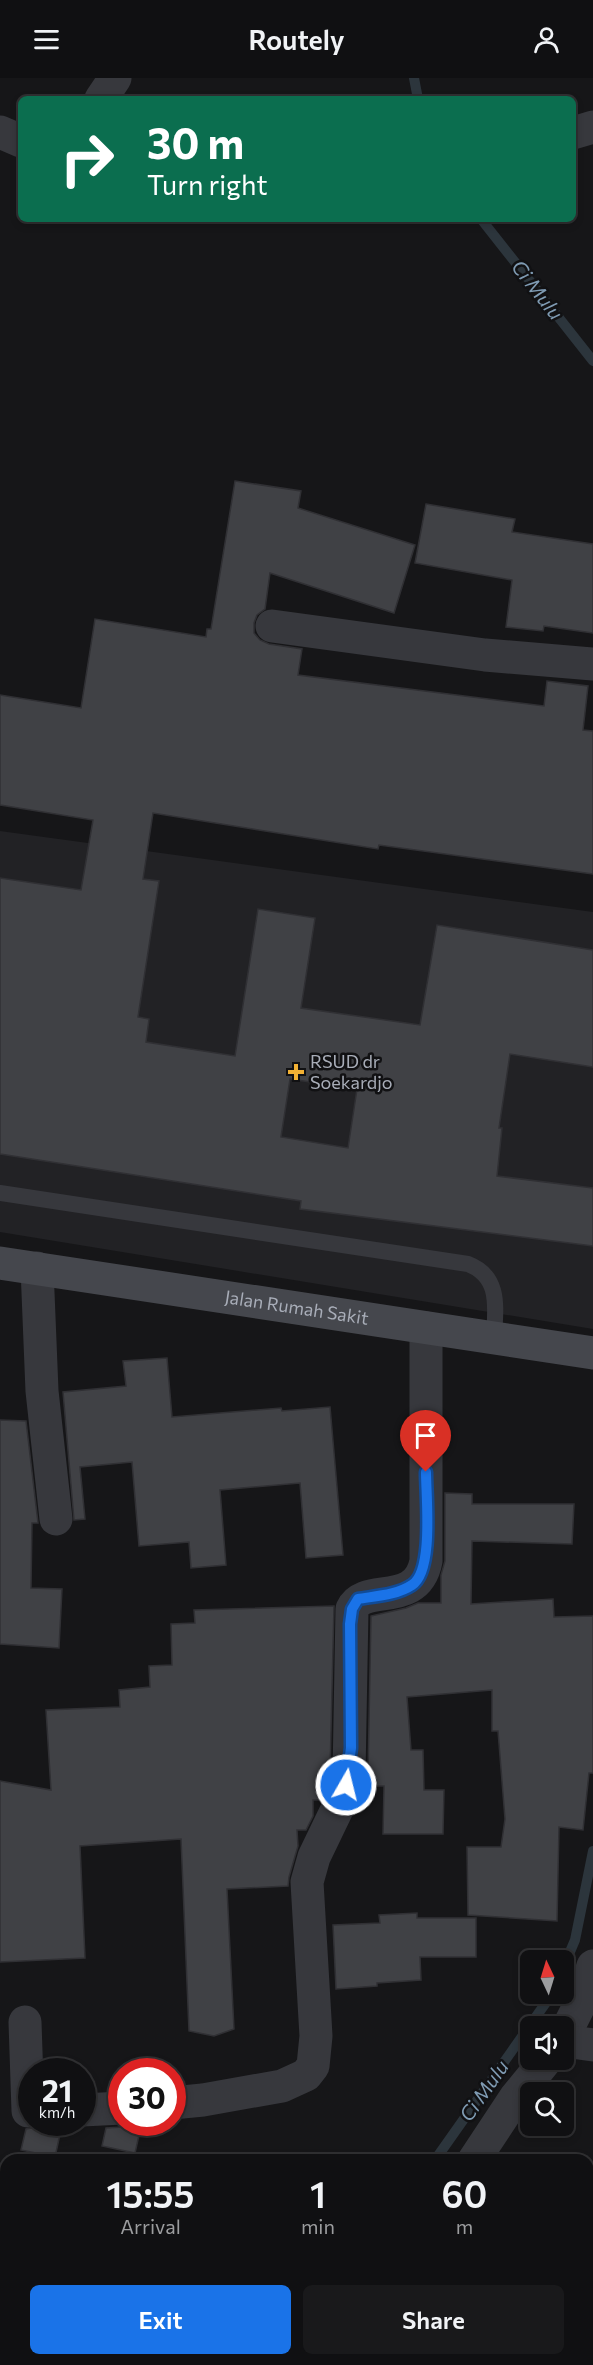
<!DOCTYPE html>
<style>
:root{--surface:#101012;--page:#19191b;--text:#f1f3f6;--muted:#9c9d9f;--line:#303032;--accent:#1a73e8}
body{margin:0;font-family:Commissioner,sans-serif;background:var(--page);color:var(--text);height:100vh;display:flex;flex-direction:column;font-size:22px;white-space:nowrap}
*{box-sizing:border-box;margin:0}
p{font-size:20px;color:var(--muted)}
.icon{flex:none;width:33px;height:33px;fill:none;stroke:currentColor;stroke-width:2;stroke-linecap:round;stroke-linejoin:round}
.map{position:relative;flex:1;overflow:hidden}
.details{position:absolute;left:0px;top:2076px;width:594px;height:212px;display:flex;flex-direction:column;background:var(--surface);border-radius:18px 18px 0 0;box-shadow:0 3px 9px #0003,0 0 0 2px var(--line)}
.details>*{flex:none}
.banner{position:absolute;left:18px;top:18px;width:558px;height:126px;border-radius:9px;box-shadow:0 3px 9px #0003,0 0 0 2px var(--line);background:#0b6e4f;color:#fff;overflow:hidden}
.needle{width:39px;rotate:356deg}
.buttons{position:absolute;left:520px;top:1872px;display:grid;gap:12px}
.buttons a{display:grid;place-items:center;width:54px;height:54px;border-radius:9px;background:var(--surface);box-shadow:0 3px 9px #0003,0 0 0 2px var(--line);font-size:30px}
.speed{position:absolute;left:18px;top:1980px;display:flex;gap:12px;font-size:30px;font-weight:700;text-align:center}
.speed>*{display:grid;place-content:center;width:78px;height:78px;border-radius:50%;background:var(--surface);box-shadow:0 3px 9px #0003,0 0 0 2px var(--line);line-height:1}
.speed small{font-size:15px;font-weight:400}
.speed .limit{border:9px solid #d22;background:#fff;color:#111}
.pin{position:absolute;display:grid;place-items:center;width:51px;height:51px;color:#fff;margin:-62px -26px;border-radius:50% 50% 50% 0;rotate:-45deg;box-shadow:0 0 6px #0007}
.pin .icon{rotate:45deg}
.me{position:absolute;width:66px;margin:-33px;rotate:8deg;stroke-linejoin:round;filter:drop-shadow(0 0 4px #0008)}
.turn{display:flex;align-items:center;gap:21px;height:126px;padding:0 30px;font-size:27px}
.turn .icon{width:78px;height:78px;stroke-width:2.5}
.turn b{display:block;font-size:42px;line-height:51px}
.eta{display:flex;justify-content:space-evenly;align-items:center;height:102px;text-align:center}
.eta b{font-size:36px;font-weight:600;line-height:42px}
.primary-button{display:flex;gap:12px;margin-top:auto;padding:12px 30px}
.primary-button a{flex:1;height:69px;border-radius:9px;background:var(--accent);color:#fff;font-size:24px;font-weight:600;line-height:69px;text-align:center}
.primary-button a+a{background:var(--page);color:var(--text)}
header{display:flex;justify-content:space-between;align-items:center;height:78px;padding:0 30px;background:var(--surface);font-size:27px;font-weight:600}
.map>svg:first-child{display:block}
.built{fill:#222225}
.lines{fill:none;stroke-linecap:round;stroke-linejoin:round}
.stream{stroke:#2c353c;stroke-width:10}
.building{fill:#404145;stroke:#303034;stroke-width:1.5;fill-rule:evenodd}
.service{stroke:#37383d;stroke-width:16}
.minor{stroke:#37383d;stroke-width:33}
.secondary{stroke:#45474d;stroke-width:33}
.route-casing{stroke:#114b97;stroke-width:15}
.route{stroke:#1a73e8;stroke-width:10}
.poi-dot{fill:#f2b134;stroke:#111113;stroke-width:2}
.labels{text-anchor:middle;stroke-width:5;stroke-linejoin:round;paint-order:stroke}
.poi-label{font-size:18px;fill:#a8adb8;stroke:#111113;text-anchor:start}
.street-label{font-size:18px;fill:#a8adb8;stroke:#111113}
.water-label{font-size:20px;font-style:italic;fill:#7f9bb3;stroke:#111113}
</style>
<header><svg class="icon" aria-label="menu" viewBox="0 0 24 24"><path d="M4 6h16M4 12h16M4 18h16"/></svg>Routely<svg class="icon" aria-label="person" viewBox="0 0 24 24"><circle cx="12" cy="8" r="4"/><path d="M4 21q1-7 8-7t8 7"/></svg></header>
<div class="map">
<svg width="593" height="2287" viewBox="0 0 593 2287">
<rect width="100%" height="100%" fill="#161618"/>
<path class="built" d="M0 753 593 834V1251L0 1154Z"/>
<g class="lines">
<g class="stream">
<path d="M414 0 418 21"/>
<path d="M481 141 593 283"/>
<path d="M564 1888 575 1862 593 1773"/>
<path d="M435 2082 552 1916"/>
<path d="M302 2287 304 2282"/>
</g>
</g>
<g class="building">
<path d="M235 403 301 413 298 430 415 467 394 535 270 495 265 531 257 537 254 545V555L260 562 269 566 302 571 298 597 544 628 547 603 588 608 583 652 593 653V796L379 767 378 771 153 735 143 801 159 803 138 939 149 941 146 964 235 978 258 831 315 840 301 930 420 947 437 847 593 872V989L510 976 499 1050H502L497 1098 593 1110V1168L300 1131 301 1123 0 1076V800L81 812 93 742 0 727V617L81 630 95 541 206 559 207 551H211ZM290 1001 357 1011 348 1070 281 1059Z"/>
<path d="M426 426 515 441 512 454 593 466V555L544 548 543 553 506 549 512 502 415 485Z"/>
<path d="M167 1280 172 1339 281 1330 282 1333 330 1329 343 1477 306 1480 300 1405 220 1412 226 1487 191 1490 189 1464 139 1468 132 1384 80 1389 85 1441 74 1442 63 1314 126 1308 123 1283Z"/>
<path d="M0 1342 26 1343 38 1445H32L31 1510 62 1511 59 1570 0 1566Z"/>
<path d="M445 1415 472 1416V1426H574L572 1466 472 1463 471 1526 553 1521 554 1539 593 1538V1695H589L583 1752 559 1749 557 1843 468 1837 467 1769H501L505 1741 498 1653H492V1612L407 1619 411 1672H423L424 1712H444L443 1756H383L384 1708H365L368 1697 371 1538 406 1530 418 1525H441V1497L445 1483Z"/>
<path d="M334 1528 330 1694 323 1718 321 1722H313V1738L306 1752H297L298 1768 289 1799 288 1808 227 1811 234 1951 214 1958 189 1953 181 1761 80 1768 85 1880 0 1884V1703L51 1712 46 1632 120 1629 119 1612 150 1609 149 1588 172 1587 171 1546 195 1545 194 1532Z"/>
<path d="M417 1835V1840H476V1879H420L421 1902 377 1905V1908L336 1911 333 1847 380 1845 379 1837Z"/>
<path d="M42 2044 62 2047 55 2079 21 2072 26 2051 37 2049Z"/>
<path d="M133 2044H142L135 2075 102 2068 106 2050 123 2049Z"/>
</g>
<g class="lines">
<path class="service" d="M0 1115 468 1186C502 1199 495 1232 494 1261"/>
<g class="minor">
<path d="M101 21 115 0"/>
<path d="M0 54 21 63"/>
<path d="M573 55 593 49"/>
<path d="M272 548 485 577 593 586"/>
<path d="M37 1190 42 1313 56 1441"/>
<path d="M25 1944 28 2033"/>
<path d="M564 1958 583 1920 593 1888"/>
<path d="M564 1963 593 1967"/>
<path d="M172 2025 203 2022 282 2008 306 1997 313 1988 316 1958 307 1804 314 1779 340 1725 349 1697 352 1531C364 1504 417 1531 426 1483V1250"/>
<path d="M82 2032 122 2030"/>
<path d="M474 2082 515 2020 546 1982"/>
<path d="M331 2287 333 2282"/>
</g>
<path class="secondary" id="s1" d="M0 1185 593 1275"/>
</g>
<g class="lines">
<g class="route-casing">
<path id="route" d="M346 1707 351 1670 350 1546 352 1531 358 1521C376 1518 397 1517 412 1507 434 1493 426 1419 426 1394"/>
</g>
<use href="#route" class="route"/>
</g>
<path class="poi-dot" d="M293 985h6v6h6v6h-6v6h-6v-6h-6v-6h6z"/>
<g class="labels">
<g class="poi-label">
<text x="310" y="990">RSUD dr<tspan x="310" dy="21">Soekardjo</tspan></text>
</g>
<g class="street-label">
<text dy="6" stroke="none"><textPath href="#s1" startOffset="300">Jalan Rumah Sakit</textPath></text>
</g>
<g class="water-label">
<text transform="translate(537 212) rotate(52)" y="7">Ci Mulu</text>
<text transform="translate(484 2013) rotate(-55)" y="7">Ci Mulu</text>
</g>
</g>
</svg>
<div class="buttons">
<a><svg class="needle" viewBox="-14 -14 28 28"><path d="M0-13l5 13h-10z" fill="#e53935"/><path d="M0 13l5-13h-10z" fill="#9c9d9f"/></svg></a>
<a><svg class="icon" aria-label="sound" viewBox="0 0 24 24"><path d="M4 9h4l5-4v14l-5-4H4zM17 9q2 3 0 6"/></svg></a>
<a><svg class="icon" aria-label="search" viewBox="0 0 24 24"><circle cx="10" cy="10" r="6"/><path d="M15 15l6 6"/></svg></a>
</div>
<div class="speed"><div>21<small>km/h</small></div><div class="limit">30</div></div>
<div class="pin" style="left:426px;top:1394px;background:#d93025"><svg class="icon" aria-label="arrive" viewBox="0 0 24 24"><path d="M6 21V4h12l-3 4 3 4H6"/></svg></div>
<svg class="me" style="left:346px;top:1707px" viewBox="-20 -20 40 40"><circle r="17" fill="#1a73e8" stroke="#fff" stroke-width="3"/><path d="M0-11L8 9 0 5-8 9z" fill="#fff"/></svg>
<div class="banner">
<div class="turn"><svg class="icon" aria-label="right" viewBox="0 0 24 24"><path d="M7 20v-9h11M14 6l5 5-5 5"/></svg><div><b>30 m</b>Turn right</div></div>
</div>
<section class="details">
<div class="eta">
<div><b>15:55</b><p>Arrival</p></div>
<div><b>1</b><p>min</p></div>
<div><b>60</b><p>m</p></div>
</div>
<div class="primary-button"><a>Exit</a><a>Share</a></div>
</section>
</div>
